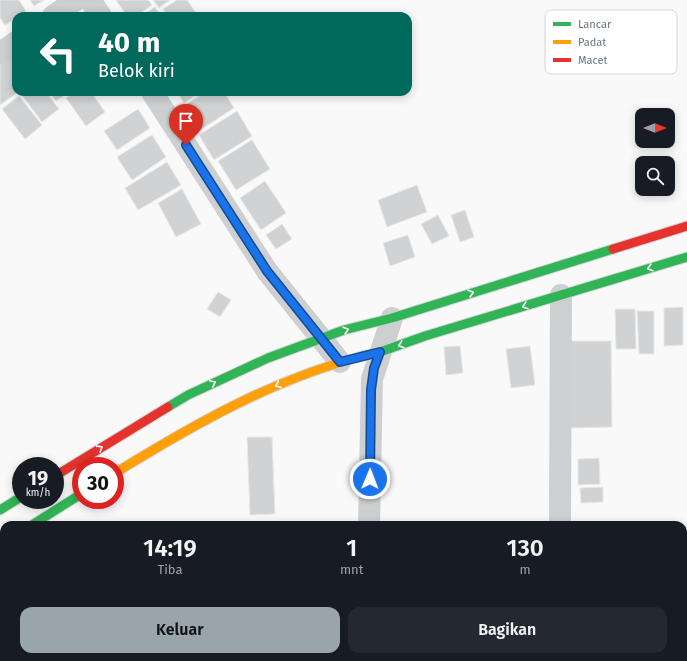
<!DOCTYPE html>
<html lang="id">
<style>
:root{--surface:#171b24;--page:#242831;--text:#f1f3f6;--muted:#9ea1a6;--accent:#99a4ac}
body{margin:0;font-family:"Fira Sans",sans-serif;background:var(--page);color:var(--text);height:100vh;display:flex;flex-direction:column;font-size:15px;white-space:nowrap}
*{box-sizing:border-box;margin:0}
p{font-size:13px;color:var(--muted)}
.icon{flex:none;width:22px;height:22px;fill:none;stroke:currentColor;stroke-width:2;stroke-linecap:round;stroke-linejoin:round}
.map{position:relative;flex:1;overflow:hidden}
.drawer{position:absolute;left:0px;top:521px;width:687px;height:140px;display:flex;flex-direction:column;background:var(--surface);border-radius:12px 12px 0 0;box-shadow:0 2px 10px #0003}
.drawer>*{flex:none}
.hud{position:absolute;left:12px;top:12px;width:400px;height:84px;border-radius:12px;box-shadow:0 2px 10px #0003;background:#00695c;color:#fff;overflow:hidden}
.needle{width:26px;rotate:90deg}
.fabs{position:absolute;left:635px;top:108px;display:grid;gap:8px}
.fabs a{display:grid;place-items:center;width:40px;height:40px;border-radius:8px;background:var(--surface);box-shadow:0 2px 10px #0003;font-size:20px}
.speed{position:absolute;left:12px;top:457px;display:flex;gap:8px;font-size:20px;font-weight:700;text-align:center}
.speed>*{display:grid;place-content:center;width:52px;height:52px;border-radius:50%;background:var(--surface);box-shadow:0 2px 10px #0003;line-height:1}
.speed small{font-size:10px;font-weight:400}
.speed .limit{border:6px solid #d22;background:#fff;color:#111}
.pin{position:absolute;display:grid;place-items:center;width:34px;height:34px;color:#fff;margin:-41px -17px;border-radius:50% 50% 50% 0;rotate:-45deg;box-shadow:0 0 4px #0007}
.pin .icon{rotate:45deg}
.me{position:absolute;width:44px;margin:-22px;rotate:1deg;stroke-linejoin:round;filter:drop-shadow(0 0 3px #0008)}
.turn{display:flex;align-items:center;gap:14px;height:84px;padding:0 20px;font-size:18px}
.turn .icon{width:52px;height:52px;stroke-width:2.5}
.turn b{display:block;font-size:28px;line-height:34px}
.eta{display:flex;justify-content:space-evenly;align-items:center;height:68px;text-align:center}
.eta b{font-size:24px;font-weight:600;line-height:28px}
.cta{display:flex;gap:8px;margin-top:auto;padding:8px 20px}
.cta a{flex:1;height:46px;border-radius:12px;background:var(--accent);color:#111;font-size:16px;font-weight:600;line-height:46px;text-align:center}
.cta a+a{background:var(--page);color:var(--text)}
.map>svg:first-child{display:block}
.building{fill:#d0d2d3;stroke:#e8e8e8}
.lines{fill:none;stroke-linecap:round;stroke-linejoin:round}
.fast-casing{stroke:#d5d6d7;stroke-width:11}
.slow-casing{stroke:#d5d6d7;stroke-width:11}
.jam-casing{stroke:#d5d6d7;stroke-width:11}
.street{stroke:#cecfd0;stroke-width:22}
.fast{stroke:#30b455;stroke-width:9}
.slow{stroke:#ff9f0a;stroke-width:9}
.jam{stroke:#e5322d;stroke-width:9}
.oneway{stroke:#fff}
.route-casing{stroke:#114b97;stroke-width:10}
.route{stroke:#1a73e8;stroke-width:7}
.key{fill:#fff;stroke:#d1d6da;stroke-width:1}
.key-label{font-size:11px;fill:#657683}
</style>
<div class="map">
<svg width="687" height="661" viewBox="0 0 687 661">
<rect width="100%" height="100%" fill="#f9f9f9"/>
<g class="building">
<path d="M0 0H19L26 11 19 16H16V18L5 25 0 18Z"/>
<path d="M30 0H44L34 6Z"/>
<path d="M116 0H148L152 5 136 16H127Z"/>
<path d="M153 0H170L159 8Z"/>
<path d="M177 0H187L198 16H168L163 9Z"/>
<path d="M155 7 161 16H142Z"/>
<path d="M16 53V92H18L0 105V60Z"/>
<path d="M24 92H46L59 109 42 122 21 94Z"/>
<path d="M49 92H70L56 101Z"/>
<path d="M75 92H91L105 112 86 126 66 98Z"/>
<path d="M177 92H200L184 103Z"/>
<path d="M205 92H224L234 108 197 132 181 108Z"/>
<path d="M19 96 42 125 25 139 2 109Z"/>
<path d="M138 109 150 128 117 150 104 131Z"/>
<path d="M237 111 252 136 214 160 199 135Z"/>
<path d="M152 135 166 157 132 180 117 157Z"/>
<path d="M252 140 270 169 236 190 218 161Z"/>
<path d="M167 162 181 185 138 210 125 188Z"/>
<path d="M265 181 286 213 261 230 240 198Z"/>
<path d="M417 185 427 212 387 227 378 200Z"/>
<path d="M182 189 201 224 176 237 158 203Z"/>
<path d="M465 210 474 237 460 242 451 215Z"/>
<path d="M438 215 449 236 432 244 421 224Z"/>
<path d="M282 224 292 239 276 249 266 235Z"/>
<path d="M408 235 415 257 390 266 383 243Z"/>
<path d="M218 292 231 300 220 317 207 309Z"/>
<path d="M683 307V345L664 346V308Z"/>
<path d="M615 309H635L636 349H616Z"/>
<path d="M637 311H654V354H639Z"/>
<path d="M569 341H611L612 427 570 428Z"/>
<path d="M460 346 463 373 446 375 444 347Z"/>
<path d="M530 346 535 385 511 388 506 349Z"/>
<path d="M247 437H272L275 514 250 515Z"/>
<path d="M599 458 600 484 578 485V459Z"/>
<path d="M603 487V502L581 503 580 488Z"/>
<path d="M39 657H70L72 661H41Z"/>
</g>
<g class="lines">
<g class="fast-casing">
<g id="fast">
<path d="M363 356 380 352 425 336 687 257"/>
<path d="M168 407 188 395 268 358 344 330 392 318 613 249"/>
<path d="M0 510 21 497"/>
<path d="M32 525 81 494"/>
<path d="M0 545 4 542"/>
</g>
</g>
<g class="slow-casing">
<path id="slow" d="M115 473C193 425 273 379 363 356"/>
</g>
<g class="jam-casing">
<g id="jam">
<path d="M613 249 687 226"/>
<path d="M55 476 168 407"/>
</g>
</g>
<g class="street">
<path d="M90 0 101 16"/>
<path d="M53 16 76 0"/>
<path d="M0 53 16 42"/>
<path d="M152 92 267 271 340 362"/>
<path d="M369 525 372 379 392 318"/>
<path d="M560 525 561 295"/>
<path d="M365 661V657"/>
<path d="M550 661V657"/>
</g>
<use href="#fast" class="fast"/>
<use href="#slow" class="slow"/>
<use href="#jam" class="jam"/>
</g>
<defs><path id="oneway-chevron" d="M-2-3.5L2.5 0L-2 3.5" fill="none" stroke-width="1.6" stroke-linecap="round" stroke-linejoin="round"/></defs>
<g class="oneway">
<use href="#oneway-chevron" transform="translate(650 268) rotate(164)"/>
<use href="#oneway-chevron" transform="translate(471 293) rotate(-17)"/>
<use href="#oneway-chevron" transform="translate(525 306) rotate(163)"/>
<use href="#oneway-chevron" transform="translate(346 330) rotate(-16)"/>
<use href="#oneway-chevron" transform="translate(401 345) rotate(161)"/>
<use href="#oneway-chevron" transform="translate(213 383) rotate(-25)"/>
<use href="#oneway-chevron" transform="translate(278 385) rotate(157)"/>
<use href="#oneway-chevron" transform="translate(100 448) rotate(-32)"/>
</g>
<g class="lines">
<g class="route-casing">
<path id="route" d="M186 145 267 271 340 362 380 352 374 368 371 390 370 479"/>
</g>
<use href="#route" class="route"/>
</g>
<rect x="545" y="10" width="132" height="64" rx="6" class="key"/>
<rect x="553" y="22" width="18" height="4" fill="#30b455"/>
<rect x="553" y="40" width="18" height="4" fill="#ff9f0a"/>
<rect x="553" y="58" width="18" height="4" fill="#e5322d"/>
<g class="key-label">
<text x="578" y="28">Lancar</text>
<text x="578" y="46">Padat</text>
<text x="578" y="64">Macet</text>
</g>
</svg>
<div class="fabs">
<a><svg class="needle" viewBox="-14 -14 28 28"><path d="M0-13l5 13h-10z" fill="#e53935"/><path d="M0 13l5-13h-10z" fill="#9ea1a6"/></svg></a>
<a><svg class="icon" aria-label="search" viewBox="0 0 24 24"><circle cx="10" cy="10" r="6"/><path d="M15 15l6 6"/></svg></a>
</div>
<div class="speed"><div>19<small>km/h</small></div><div class="limit">30</div></div>
<div class="pin" style="left:186px;top:145px;background:#d93025"><svg class="icon" aria-label="arrive" viewBox="0 0 24 24"><path d="M6 21V4h12l-3 4 3 4H6"/></svg></div>
<svg class="me" style="left:370px;top:479px" viewBox="-20 -20 40 40"><circle r="17" fill="#1a73e8" stroke="#fff" stroke-width="3"/><path d="M0-11L8 9 0 5-8 9z" fill="#fff"/></svg>
<div class="hud">
<div class="turn"><svg class="icon" aria-label="left" viewBox="0 0 24 24"><path d="M17 20v-9H6M10 6l-5 5 5 5"/></svg><div><b>40 m</b>Belok kiri</div></div>
</div>
<section class="drawer">
<div class="eta">
<div><b>14:19</b><p>Tiba</p></div>
<div><b>1</b><p>mnt</p></div>
<div><b>130</b><p>m</p></div>
</div>
<div class="cta"><a>Keluar</a><a>Bagikan</a></div>
</section>
</div>
